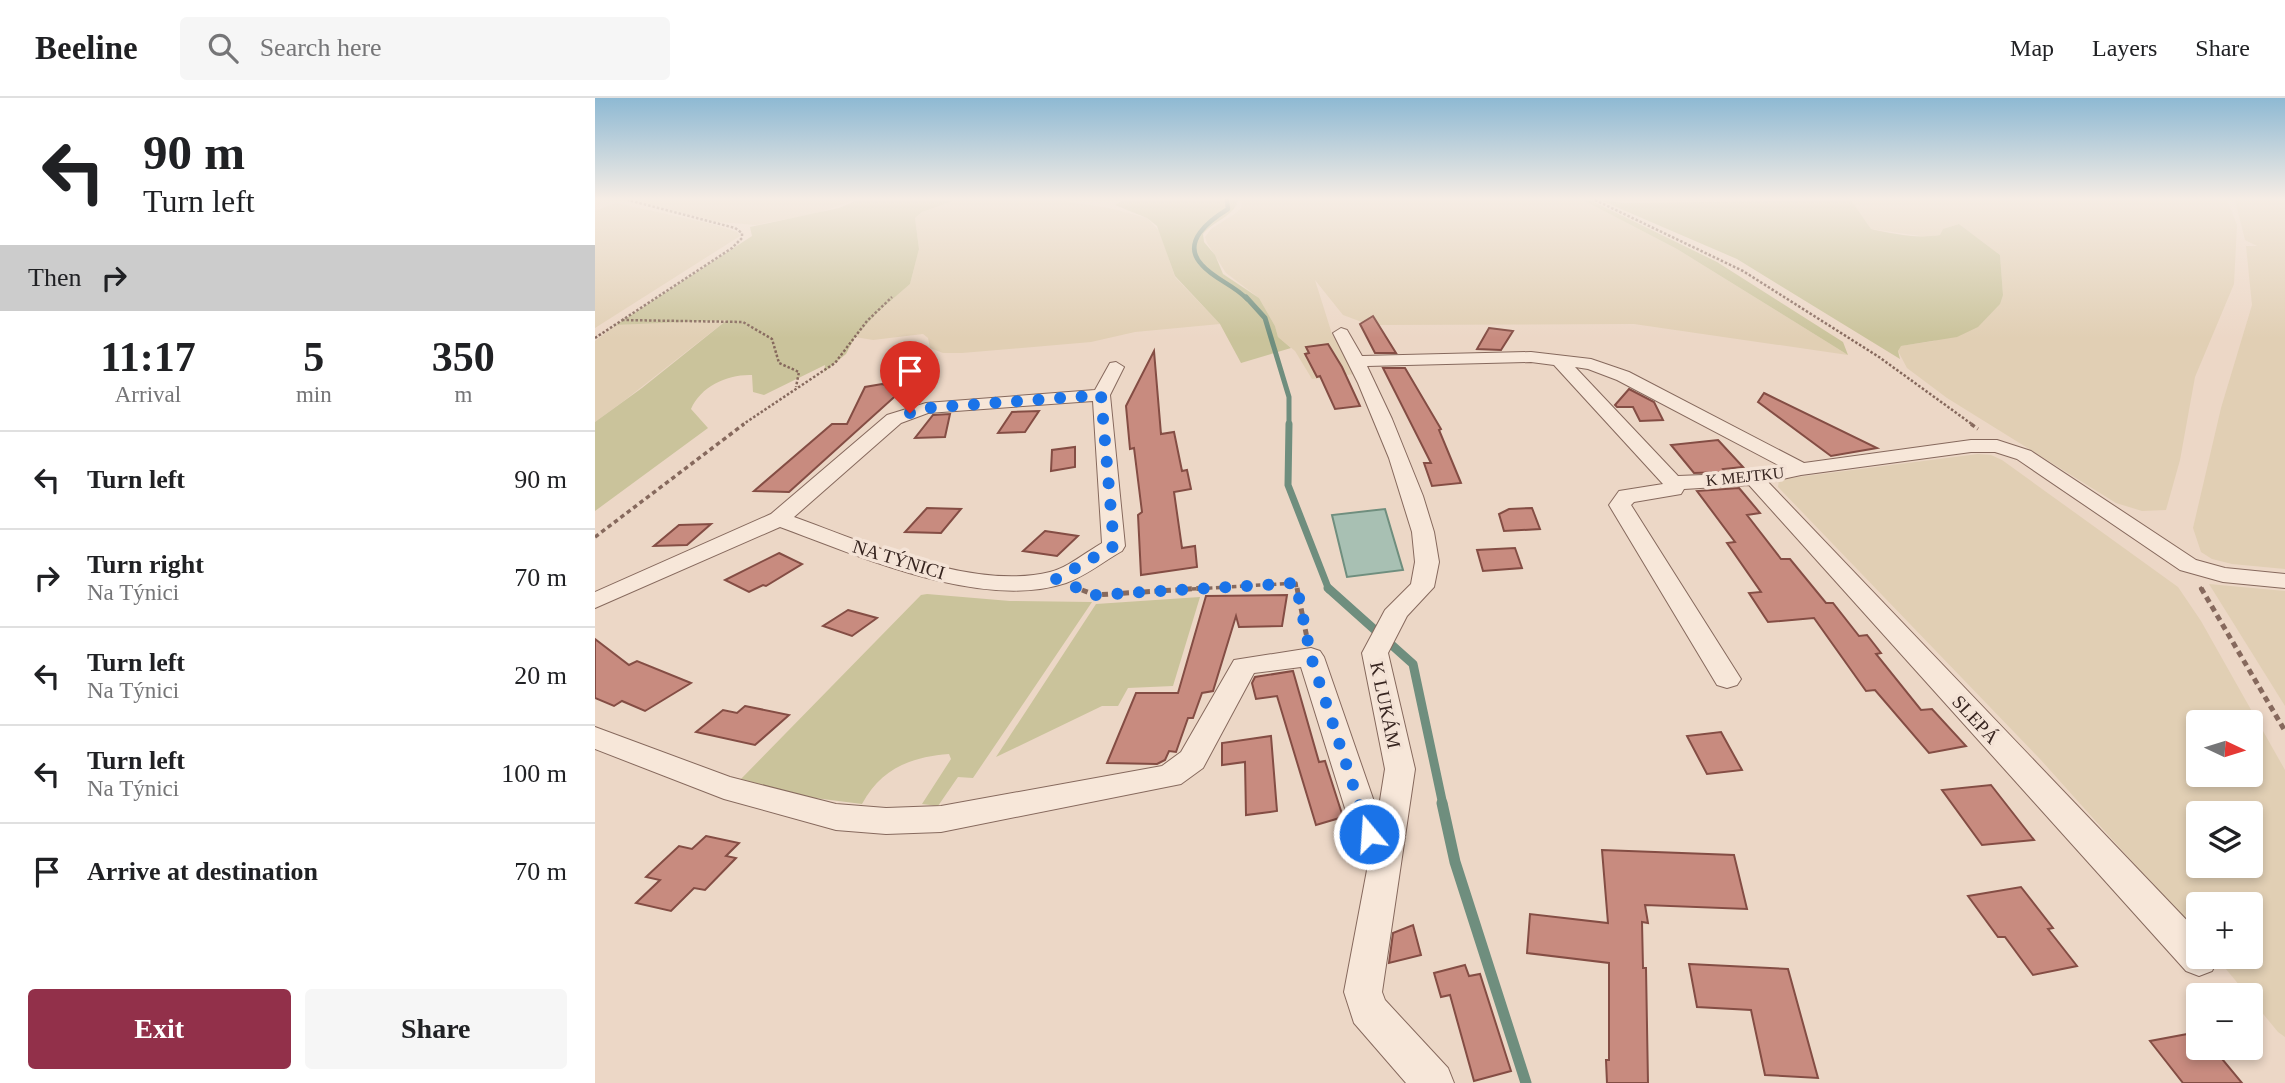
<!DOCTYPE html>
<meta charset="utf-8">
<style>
:root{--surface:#fff;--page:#f6f6f6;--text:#202124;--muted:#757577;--line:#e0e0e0;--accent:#92304a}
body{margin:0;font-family:"Times New Roman",serif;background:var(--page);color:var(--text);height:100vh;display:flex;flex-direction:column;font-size:26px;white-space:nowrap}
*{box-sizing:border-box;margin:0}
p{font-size:23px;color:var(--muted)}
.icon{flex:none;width:38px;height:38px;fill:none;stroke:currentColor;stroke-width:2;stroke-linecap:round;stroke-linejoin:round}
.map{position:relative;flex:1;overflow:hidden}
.drawer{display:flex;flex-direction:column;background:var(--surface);width:595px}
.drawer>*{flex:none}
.top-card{background:#fff;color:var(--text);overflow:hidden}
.needle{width:46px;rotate:94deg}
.fabs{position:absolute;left:1591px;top:612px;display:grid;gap:14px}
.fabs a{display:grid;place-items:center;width:77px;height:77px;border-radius:7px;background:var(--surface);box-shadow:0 4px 10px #0003;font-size:35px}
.pin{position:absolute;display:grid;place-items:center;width:60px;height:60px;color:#fff;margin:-72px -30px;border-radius:50% 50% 50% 0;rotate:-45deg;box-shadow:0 0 7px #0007}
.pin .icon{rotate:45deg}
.me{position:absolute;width:77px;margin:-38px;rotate:342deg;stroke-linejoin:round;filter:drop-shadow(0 0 5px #0008)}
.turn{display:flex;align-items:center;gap:24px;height:147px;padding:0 28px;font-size:32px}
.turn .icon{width:91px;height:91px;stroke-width:2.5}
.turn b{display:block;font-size:49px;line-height:60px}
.then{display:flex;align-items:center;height:66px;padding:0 28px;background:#0003;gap:14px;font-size:26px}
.eta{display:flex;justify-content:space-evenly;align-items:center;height:119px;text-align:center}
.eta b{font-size:42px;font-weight:600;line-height:49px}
.cta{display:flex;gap:14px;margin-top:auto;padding:14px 28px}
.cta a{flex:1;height:80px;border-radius:7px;background:var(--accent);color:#fff;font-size:28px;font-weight:600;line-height:80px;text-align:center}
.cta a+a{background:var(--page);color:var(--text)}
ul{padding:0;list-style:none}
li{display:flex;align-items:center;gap:21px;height:98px;padding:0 28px;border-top:2px solid var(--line)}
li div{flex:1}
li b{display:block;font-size:26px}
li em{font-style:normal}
header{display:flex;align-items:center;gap:42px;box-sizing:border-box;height:98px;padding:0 35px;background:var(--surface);border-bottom:2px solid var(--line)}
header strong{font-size:33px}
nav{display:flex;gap:38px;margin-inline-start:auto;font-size:24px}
.search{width:490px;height:63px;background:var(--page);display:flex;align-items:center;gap:18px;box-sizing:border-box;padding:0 24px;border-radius:7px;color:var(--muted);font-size:26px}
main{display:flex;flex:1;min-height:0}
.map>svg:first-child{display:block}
.farmland{fill:#e1cfb4;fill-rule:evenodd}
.green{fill:#cac39b}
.water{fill:#a8c0b3;stroke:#6f8e7e;stroke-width:2}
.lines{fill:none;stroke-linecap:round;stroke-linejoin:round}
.stream-far4{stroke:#6f8e7e;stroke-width:4.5}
.stream-far3{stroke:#6f8e7e;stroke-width:5}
.stream-far2{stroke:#6f8e7e;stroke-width:7}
.stream-far1{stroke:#6f8e7e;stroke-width:9}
.stream{stroke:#6f8e7e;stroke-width:11}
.building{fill:#c88b7f;stroke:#844d44;stroke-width:2}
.minor-casing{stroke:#86695d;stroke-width:2}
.path-far2{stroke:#86695d;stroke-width:2.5;stroke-dasharray:2.5 2;stroke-linecap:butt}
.path-far1{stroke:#86695d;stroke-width:3.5;stroke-dasharray:4.5 3.5;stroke-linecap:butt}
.path{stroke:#86695d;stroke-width:5;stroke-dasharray:6 4.5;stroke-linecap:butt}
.minor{fill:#f7e7d9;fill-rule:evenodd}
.route{stroke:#1a73e8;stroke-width:12;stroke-dasharray:0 21.6}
.labels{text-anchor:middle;stroke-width:7;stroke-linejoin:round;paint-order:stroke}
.far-street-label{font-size:16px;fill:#372520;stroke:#f4e3d6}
.street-label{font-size:19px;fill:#372520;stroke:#f4e3d6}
</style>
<header>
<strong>Beeline</strong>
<div class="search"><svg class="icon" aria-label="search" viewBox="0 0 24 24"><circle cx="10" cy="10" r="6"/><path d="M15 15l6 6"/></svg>Search here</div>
<nav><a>Map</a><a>Layers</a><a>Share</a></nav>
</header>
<main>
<section class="drawer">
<div class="top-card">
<div class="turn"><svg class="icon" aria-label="left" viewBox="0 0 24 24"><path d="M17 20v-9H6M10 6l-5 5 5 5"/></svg><div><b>90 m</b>Turn left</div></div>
<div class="then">Then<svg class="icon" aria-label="right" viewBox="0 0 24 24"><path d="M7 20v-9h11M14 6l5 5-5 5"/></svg></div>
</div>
<div class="eta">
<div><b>11:17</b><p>Arrival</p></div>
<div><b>5</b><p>min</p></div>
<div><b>350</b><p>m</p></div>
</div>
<ul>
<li><svg class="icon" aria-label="left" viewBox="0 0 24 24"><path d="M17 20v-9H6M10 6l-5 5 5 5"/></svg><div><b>Turn left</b></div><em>90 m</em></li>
<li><svg class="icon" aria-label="right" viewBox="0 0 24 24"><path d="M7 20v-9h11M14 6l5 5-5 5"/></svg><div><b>Turn right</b><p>Na Týnici</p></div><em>70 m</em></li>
<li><svg class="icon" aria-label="left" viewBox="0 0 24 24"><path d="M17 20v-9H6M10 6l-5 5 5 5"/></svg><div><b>Turn left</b><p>Na Týnici</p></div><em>20 m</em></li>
<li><svg class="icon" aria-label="left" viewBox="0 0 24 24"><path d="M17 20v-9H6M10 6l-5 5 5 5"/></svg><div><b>Turn left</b><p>Na Týnici</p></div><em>100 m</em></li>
<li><svg class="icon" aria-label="arrive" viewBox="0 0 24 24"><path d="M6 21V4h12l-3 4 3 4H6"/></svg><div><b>Arrive at destination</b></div><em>70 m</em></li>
</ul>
<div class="cta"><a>Exit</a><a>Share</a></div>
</section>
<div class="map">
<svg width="1690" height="985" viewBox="0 0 1690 985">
<rect width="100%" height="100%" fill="#ecd7c6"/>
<g class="farmland">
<path d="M39 102H259L224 115 161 127 123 124Z"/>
<path d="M361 102H461L514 110 552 120 565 134 580 179 625 226 540 234 496 244 367 255H348L335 250 333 240 328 236 278 242 260 239 284 213 315 186 324 151 320 120 327 114Z"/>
<path d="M647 102H988L1082 151 1253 257 1039 226 775 227 748 217 720 182 737 236 760 276 717 281 700 253 683 239 680 228 664 200 631 175 612 145 610 139 616 131 641 115 646 110Z"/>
<path d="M1256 102H1632L1642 127 1639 186 1600 279 1585 362 1571 412 1547 413 1521 405 1352 300 1312 270 1303 253 1305 248 1339 243 1408 197 1405 157 1364 126 1349 131 1346 137 1332 139 1276 131Z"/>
<path d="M1640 102H1690V471L1637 466 1617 461 1606 454 1598 430 1626 310 1657 207 1651 148H1662L1650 142Z"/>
<path d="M21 105 117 126 142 134 145 138 0 230V113Z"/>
<path d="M133 221 30 302 0 324V243L21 227Z"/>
<path d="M1383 356 1396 357 1407 362 1583 489 1606 523 1690 672V939L1683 934 1621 859H1656V807H1603V837L1445 661 1183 389 1184 382 1195 380ZM1603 625H1656V677H1603ZM1603 716H1656V768H1603Z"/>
<path d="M1614 486 1690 493V608Z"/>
</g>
<g class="green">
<path d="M262 102H361L327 114 320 120 324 151 315 186 284 213 260 239 251 256 229 274 230 267 169 297 158 294 157 277C133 276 106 288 96 311L113 330 0 413V324L47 290 132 222 21 227 157 138 155 129 244 110Z"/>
<path d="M528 102H643C640 118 618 123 608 136L609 144 620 157 628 176 664 200 680 228 683 239 696 250 646 265 625 226 580 178 562 128 552 120 520 107Z"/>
<path d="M988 102H995L1122 164 1248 244 1253 257 1082 151Z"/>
<path d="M1005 102 1029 105 1256 102 1276 131C1299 136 1322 141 1345 137L1348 131 1364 126 1405 157 1408 197 1405 206 1383 229 1362 239 1306 248 1303 253 1305 261 1142 161Z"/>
<path d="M332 496 415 503 497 504 378 680 363 679 343 708 327 706 356 661 354 656C315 659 286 671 267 706L212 699 146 681 326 497Z"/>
<path d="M605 499 578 588 533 590 523 608H507L401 659 501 506Z"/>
</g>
<path class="water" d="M790 411 808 472 752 479 737 417Z"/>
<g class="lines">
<path class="stream-far4" d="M632 102 633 111C615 122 585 144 607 167 619 181 639 187 652 201"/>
<path class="stream-far3" d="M651 199 670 220 694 299V327"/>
<path class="stream-far2" d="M694 326 693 387 734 492"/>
<path class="stream-far1" d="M733 490 818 566 848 707"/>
<path class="stream" d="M847 705 860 764 931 985"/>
</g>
<g class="building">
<path d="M778 218 801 255H780L765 226Z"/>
<path d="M894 230 918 233 906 252 882 251Z"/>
<path d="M733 246 747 269 765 308 740 311 725 278 722 279 710 256 714 255 711 249Z"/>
<path d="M559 253 566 336 579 334 587 373 592 372 596 391 579 394 587 450 600 448 602 469 546 477 543 417 547 414 539 350 535 351 531 308Z"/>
<path d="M788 270H810L846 331 844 332 866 385 837 388 829 365H836Z"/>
<path d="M287 286 307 292 194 394 159 393 237 326H252L270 289Z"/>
<path d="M1034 291 1059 304 1068 322 1045 323 1038 309H1022L1020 307Z"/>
<path d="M1169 295 1282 350 1236 358 1163 304Z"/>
<path d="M444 313 430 334 403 335 417 314Z"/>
<path d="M355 316 350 339 320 340 338 317Z"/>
<path d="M1123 342 1148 369 1128 371 1130 374 1099 375 1076 347Z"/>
<path d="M480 349V369L456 373 457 352Z"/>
<path d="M1144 390 1165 415 1152 417 1186 461H1195L1231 505H1238L1264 538 1272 537 1286 555 1281 556 1326 612 1337 611 1371 648 1334 655 1280 592 1271 593 1219 520 1173 524 1154 495 1166 494 1132 445 1140 444 1102 393Z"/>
<path d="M332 410 366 411 346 435 310 434Z"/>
<path d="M937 410 945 431 909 433 904 416 914 411Z"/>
<path d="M116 426 92 447 59 448 84 427Z"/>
<path d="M450 433 483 438 462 458 428 453Z"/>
<path d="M920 450 927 470 888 473 882 452Z"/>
<path d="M184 455 207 466 171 488 168 487 154 494 130 482Z"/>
<path d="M692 497 687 528 644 529 641 518 618 593 607 595 598 620H593L581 654 574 653 570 662 562 666 512 665 541 595H583L611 498Z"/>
<path d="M253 512 282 520 257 538 228 528Z"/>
<path d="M0 541 34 567 42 563 96 585 50 613 27 603 19 608 0 600Z"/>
<path d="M698 573 724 664 730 663 748 719 721 727 682 598 661 601 657 585 660 579Z"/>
<path d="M150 608 194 617 160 647 101 634 128 612 142 615Z"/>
<path d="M1126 634 1147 672 1112 676 1092 638Z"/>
<path d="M676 638 682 713 651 717 650 664 627 667V645Z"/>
<path d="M1396 687 1439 742 1387 747 1347 692Z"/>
<path d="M111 738 144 745 131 758 141 760 110 792 99 790 76 813 41 805 65 782 51 779 84 748 97 751Z"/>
<path d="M1007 752 1139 757 1152 811 1050 807 1053 825 1047 824 1048 870H1051L1053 985H1012L1011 962H1014V865L932 855 935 816 1013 825Z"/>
<path d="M1426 789 1458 830 1453 831 1482 868 1438 877 1410 839H1403L1373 798Z"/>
<path d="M818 827 826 857 794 865 798 835Z"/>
<path d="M1094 866 1193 871 1223 980 1170 977 1156 912 1102 909Z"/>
<path d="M870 867 874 878 885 876 916 973 879 983 855 897 846 899 839 875Z"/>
<path d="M1603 934V950H1618L1647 985H1588L1555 943Z"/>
</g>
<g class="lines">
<g class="minor-casing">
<g id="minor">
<path d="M746 230 752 232 767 258 936 254 996 261 1034 274 1209 365 1376 342H1402L1436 353 1601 462 1630 470 1690 476V490L1628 484 1585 472 1422 361 1400 354H1376L1206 377 1173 384 1603 834V859L1623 861 1617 873 1604 878 1591 873 1154 387 1089 391 1086 396 1039 404 1036 407 1146 581 1142 587 1132 590 1122 587 1014 407 1024 393 1068 386 959 267 936 264 772 268 797 321 828 398 839 434 844 464 839 489 812 518 793 555 820 671 787 894 790 902 853 970 859 985H811L759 925 749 894 776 751 762 745 758 736 706 569 659 575 608 670 586 686 346 734 291 736 241 732 129 701 0 651V629L135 679 241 706 291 710 346 708 567 668 586 654 639 562 716 550 725 553 729 559 783 715 790 671 767 555 790 512 816 486 820 464 817 434 794 360 763 285 738 235ZM980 269 993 271 1022 282 1187 369 1159 375 1083 378Z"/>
<path d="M521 264 529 269 515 297 530 448 527 453C509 463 491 478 471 485 387 513 264 458 185 429L0 510V494L176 416 292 317 331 305 500 292 515 265ZM498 303 507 445C491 454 474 469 455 474 379 493 271 445 199 419L306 325 333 315Z"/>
</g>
</g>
<g class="path-far2">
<path d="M1000 102 1148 173 1284 259 1378 327"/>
<path d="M27 222 148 224 177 241 184 265 204 274 201 289"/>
<path d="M0 240 137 150 147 140V135L140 130 33 102"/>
<path d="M147 327 240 265 272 223 297 199"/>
</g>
<g class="path-far1">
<path d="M1376 326 1383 331"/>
<path d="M0 439 149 326"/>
<path d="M1605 489 1607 492"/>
<path d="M581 492 701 485 702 492"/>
</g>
<g class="path">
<path d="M702 490 712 540"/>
<path d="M1606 490 1690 633"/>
<path d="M487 492 500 497 610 490"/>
</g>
<use href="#minor" class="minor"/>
</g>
<linearGradient id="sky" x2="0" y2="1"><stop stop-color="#8eb9d3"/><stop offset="0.42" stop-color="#f6ede5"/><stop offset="1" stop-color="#f6ede5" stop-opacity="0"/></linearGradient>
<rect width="1690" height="240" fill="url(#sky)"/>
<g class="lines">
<path class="route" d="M315 315 331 310 506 297 519 448 461 481 500 497 701 485 716 559 774 736"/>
</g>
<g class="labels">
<g class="far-street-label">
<text transform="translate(1150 378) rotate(-6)" y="6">K MEJTKU</text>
</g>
<g class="street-label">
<text transform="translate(304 461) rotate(17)" y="7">NA TÝNICI</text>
<text transform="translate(791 607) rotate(78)" y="7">K LUKÁM</text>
<text transform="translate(1381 621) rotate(47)" y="7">SLEPÁ</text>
</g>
</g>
</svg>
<div class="fabs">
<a><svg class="needle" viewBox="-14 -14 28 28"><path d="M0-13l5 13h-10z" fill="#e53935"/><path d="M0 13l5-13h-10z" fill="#757577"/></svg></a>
<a><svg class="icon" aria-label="layers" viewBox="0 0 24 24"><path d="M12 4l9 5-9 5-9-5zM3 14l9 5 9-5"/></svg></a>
<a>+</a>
<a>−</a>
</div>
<div class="pin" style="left:315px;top:315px;background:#d93025"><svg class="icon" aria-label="arrive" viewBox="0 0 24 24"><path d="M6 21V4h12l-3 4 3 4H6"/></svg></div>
<svg class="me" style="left:774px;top:736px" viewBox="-20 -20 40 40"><circle r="17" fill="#1a73e8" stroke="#fff" stroke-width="3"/><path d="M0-11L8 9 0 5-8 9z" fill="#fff"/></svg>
</div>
</main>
